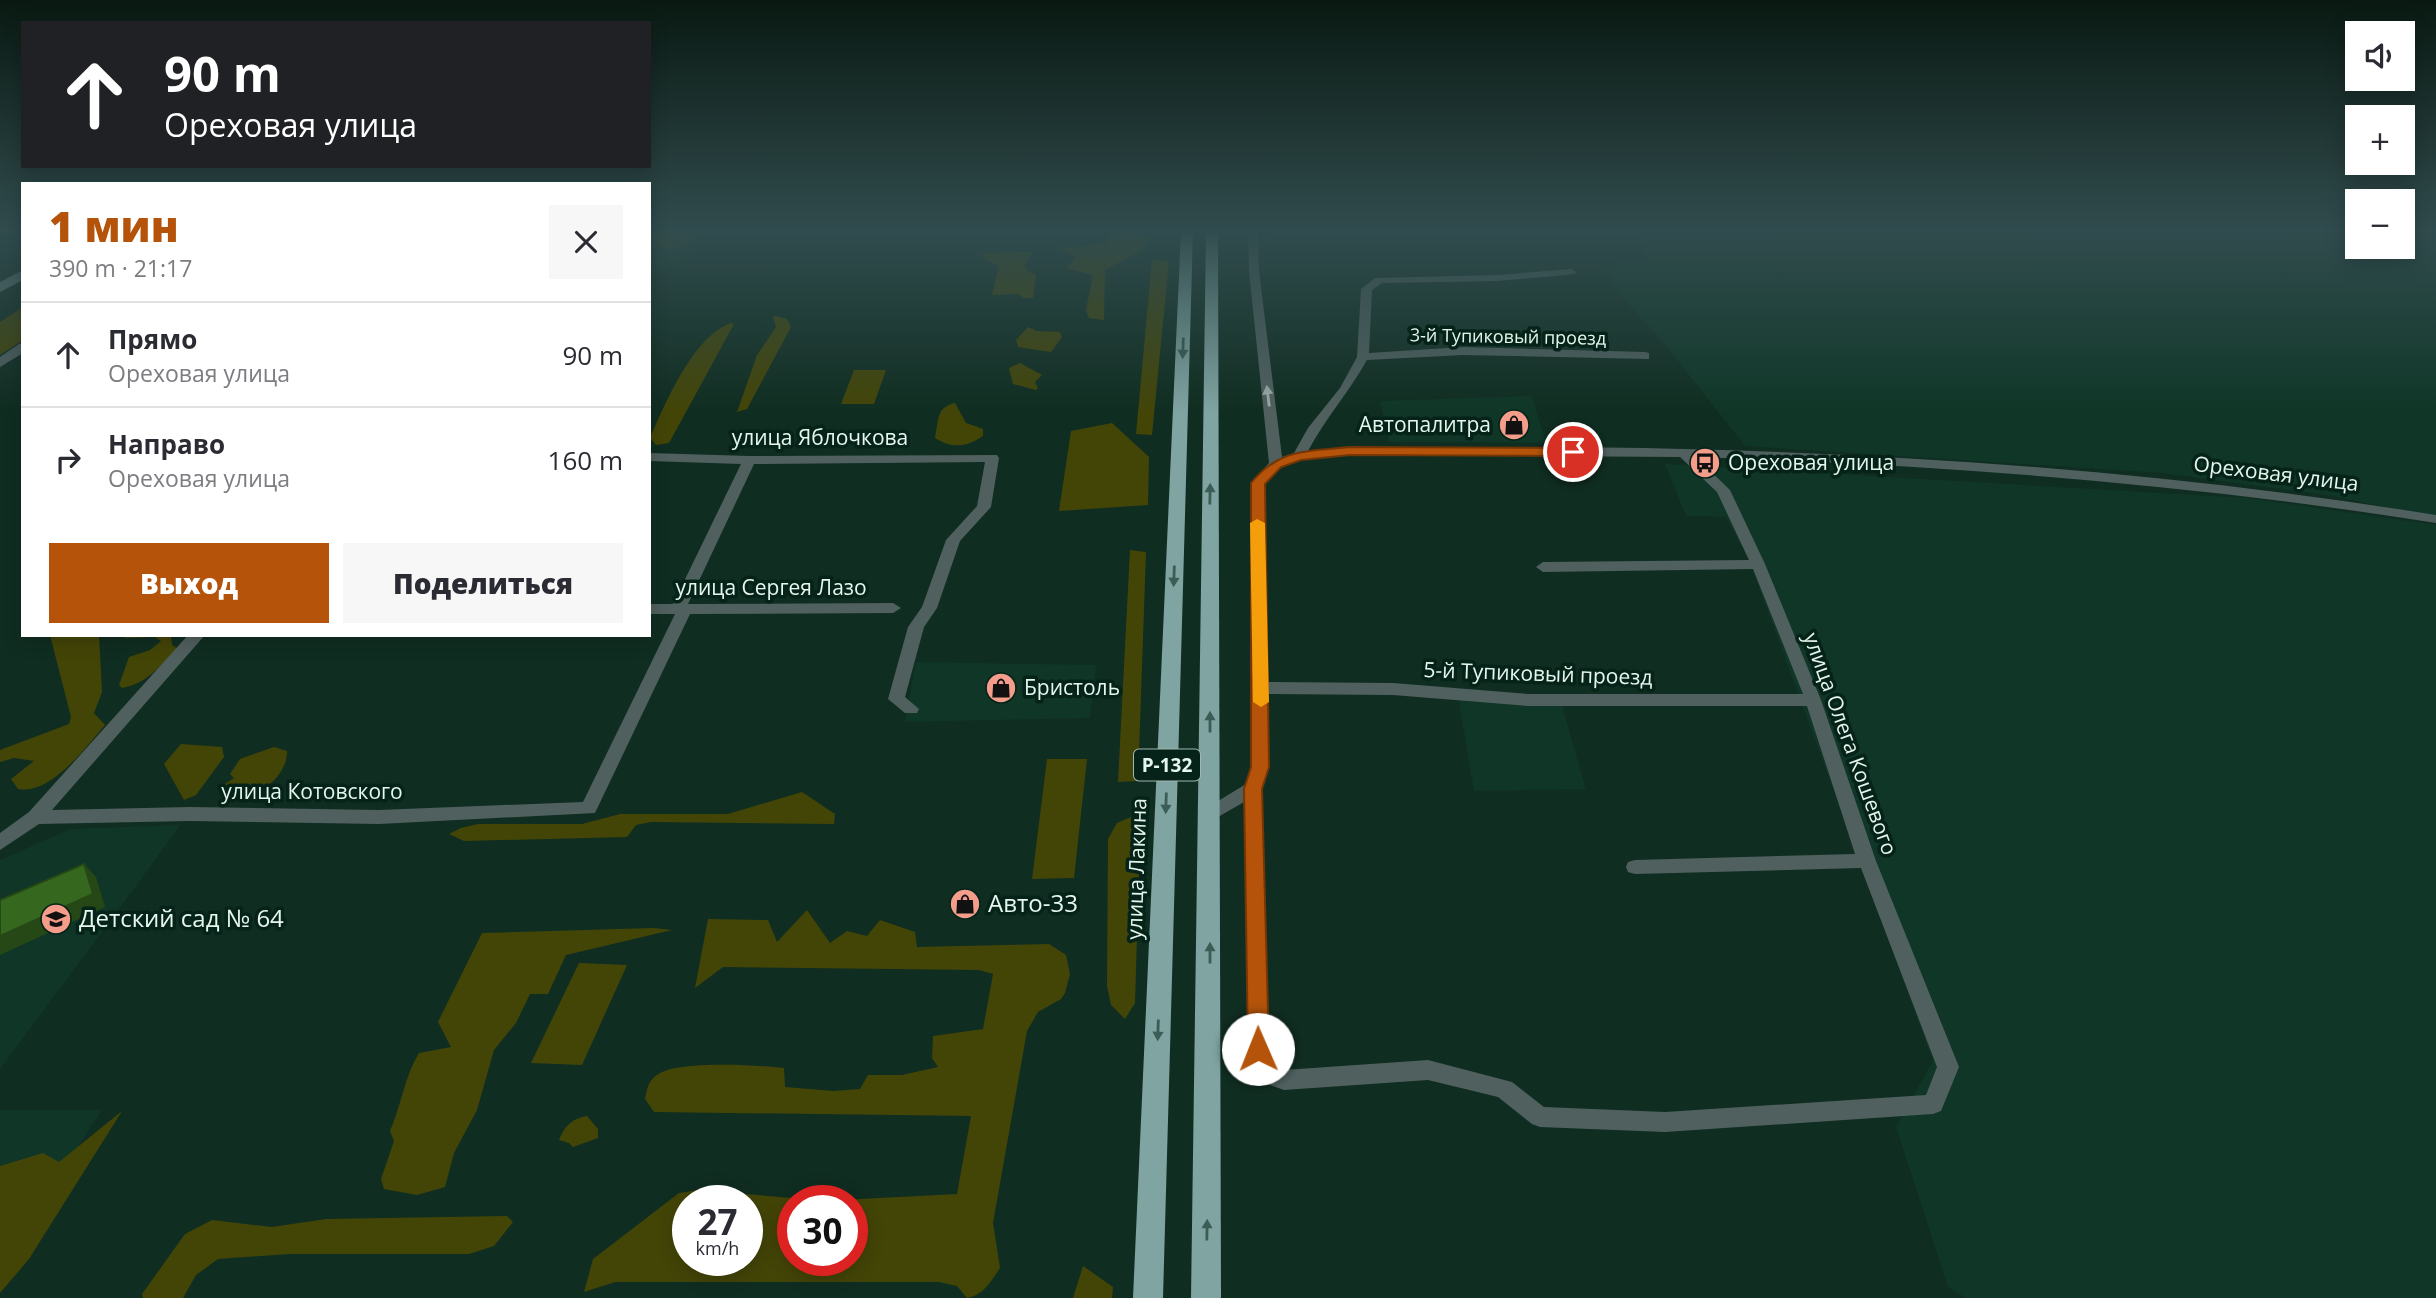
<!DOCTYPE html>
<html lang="ru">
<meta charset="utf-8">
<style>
:root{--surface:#fff;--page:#f7f7f7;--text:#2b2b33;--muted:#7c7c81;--line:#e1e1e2;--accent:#b45309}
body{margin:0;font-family:"Open Sans",sans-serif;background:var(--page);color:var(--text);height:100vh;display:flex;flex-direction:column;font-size:26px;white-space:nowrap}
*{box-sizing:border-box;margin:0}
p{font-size:23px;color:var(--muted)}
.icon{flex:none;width:38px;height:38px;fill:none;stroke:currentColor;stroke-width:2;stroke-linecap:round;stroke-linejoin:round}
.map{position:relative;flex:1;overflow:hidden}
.sheet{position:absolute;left:21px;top:182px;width:630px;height:455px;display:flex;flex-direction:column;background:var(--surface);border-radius:0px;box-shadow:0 4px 18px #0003}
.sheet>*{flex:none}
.top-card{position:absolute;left:21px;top:21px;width:630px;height:147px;border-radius:0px;box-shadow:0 4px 18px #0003;background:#202124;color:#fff;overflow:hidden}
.tools{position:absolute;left:2345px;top:21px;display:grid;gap:14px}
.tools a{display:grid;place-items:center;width:70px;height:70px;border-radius:0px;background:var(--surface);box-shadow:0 4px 18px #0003;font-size:35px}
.speed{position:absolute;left:672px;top:1185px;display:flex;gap:14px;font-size:35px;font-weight:700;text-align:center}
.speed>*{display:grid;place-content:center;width:91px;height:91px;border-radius:50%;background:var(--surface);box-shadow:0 4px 18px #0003;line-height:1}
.speed small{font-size:18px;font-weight:400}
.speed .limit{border:10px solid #d22;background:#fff;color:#111}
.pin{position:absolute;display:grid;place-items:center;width:60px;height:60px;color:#fff;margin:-30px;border:4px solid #fff;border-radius:50%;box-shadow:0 2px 7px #0007}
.me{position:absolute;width:77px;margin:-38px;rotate:359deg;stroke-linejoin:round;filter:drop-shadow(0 0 5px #0008)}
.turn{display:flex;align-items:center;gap:24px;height:147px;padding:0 28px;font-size:32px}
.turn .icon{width:91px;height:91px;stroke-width:2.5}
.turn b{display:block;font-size:49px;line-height:60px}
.round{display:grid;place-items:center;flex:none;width:74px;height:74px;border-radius:0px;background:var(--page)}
.summary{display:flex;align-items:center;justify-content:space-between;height:119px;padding:0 28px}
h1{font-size:42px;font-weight:800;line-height:52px;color:var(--accent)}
.button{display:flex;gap:14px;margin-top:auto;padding:14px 28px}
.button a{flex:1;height:80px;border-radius:0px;background:var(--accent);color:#fff;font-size:28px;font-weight:800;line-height:80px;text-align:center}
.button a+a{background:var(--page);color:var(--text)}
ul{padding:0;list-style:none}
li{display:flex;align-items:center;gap:21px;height:105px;padding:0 28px;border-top:2px solid var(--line)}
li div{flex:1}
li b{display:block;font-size:26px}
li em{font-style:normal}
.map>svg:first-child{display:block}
.built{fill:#0f3627}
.green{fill:#434507;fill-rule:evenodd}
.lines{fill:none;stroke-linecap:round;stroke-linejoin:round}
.minor{fill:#50605f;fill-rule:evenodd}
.secondary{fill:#67807e;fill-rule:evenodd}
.trunk{fill:#80a4a1;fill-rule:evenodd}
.shaded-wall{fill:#264816}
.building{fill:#36671f;stroke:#264816;stroke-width:2}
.oneway{fill:#3c5d56}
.oneway2{fill:#9aaba6}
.route{fill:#b45309;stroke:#753606;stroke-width:2}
.slow{fill:#f59e0b}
.labels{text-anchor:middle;stroke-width:7;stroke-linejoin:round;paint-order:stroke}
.far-street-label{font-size:18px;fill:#e5f6ee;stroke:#052318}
.shield{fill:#052318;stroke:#a2b7ae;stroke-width:2}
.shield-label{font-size:19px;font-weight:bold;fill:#e5f6ee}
.poi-label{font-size:21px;fill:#e5f6ee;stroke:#052318;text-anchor:start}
.street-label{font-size:21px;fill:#e5f6ee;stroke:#052318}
.near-poi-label{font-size:24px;fill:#e5f6ee;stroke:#052318;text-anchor:start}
</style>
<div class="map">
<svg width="2436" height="1298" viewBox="0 0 2436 1298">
<rect width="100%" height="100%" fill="#102d21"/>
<g class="built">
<path d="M649 231H703L677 266 649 275Z"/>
<path d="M1637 231H2357V247H2403V231H2436V518L2333 496 2162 473 1745 446 1667 347 1625 300 1603 266 1647 259Z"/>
<path d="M1532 396 1546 443 1389 442 1380 401Z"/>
<path d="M1665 464 2247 498 2436 525V1298H1966L1948 1287 1896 1127 1933 1061 1749 560 1726 517 1686 516Z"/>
<path d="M916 662 1096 665 1090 718 905 722Z"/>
<path d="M1459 701 1561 702 1586 789 1474 791Z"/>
<path d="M180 825 150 867 0 1069V860L71 829Z"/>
<path d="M0 1110H102L0 1265Z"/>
</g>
<g class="green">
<path d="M649 231H713L670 250H664L649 237Z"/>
<path d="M1111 231H1133L1130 233 1149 239V243L1139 252 1105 270 1104 320 1089 318 1086 310 1093 275 1066 268 1076 258 1060 248 1106 244Z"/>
<path d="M1025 252 1032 253 1025 264 1027 270 1036 275 1033 298H1023L1018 294 992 295 999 266 985 260 983 253Z"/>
<path d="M1152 260 1169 261 1152 435 1136 434Z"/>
<path d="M23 307V340L0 355V322Z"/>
<path d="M775 316 787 319 791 327 747 409 737 412 757 355 776 327 773 317Z"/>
<path d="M731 323 734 324 669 443 656 445 650 438C665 404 694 335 731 323Z"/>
<path d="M1028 327 1037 331 1060 332 1062 337 1051 352 1018 347 1016 340Z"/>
<path d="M1020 363 1042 375 1035 382 1038 388 1036 390 1013 384 1009 368Z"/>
<path d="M854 370H886L874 404H841Z"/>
<path d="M955 403 966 423 983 429V436C967 447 952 449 935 438 939 420 936 407 955 403Z"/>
<path d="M1112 423 1149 457 1148 505 1059 511 1071 431Z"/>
<path d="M1130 550 1146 552 1138 781 1118 782Z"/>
<path d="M50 635H99L102 692 94 713 105 725C86 747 51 795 18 789L11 779 34 761 14 758 0 762V750L69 724 71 717Z"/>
<path d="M126 635H171L172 645 177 648C161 665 147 684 122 688L119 685 129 657 150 650 161 641 155 637 125 638Z"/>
<path d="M181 744 222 747 224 757 196 795 184 800 164 764Z"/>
<path d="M274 747 287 751C288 779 250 805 223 796L222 786 234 778 230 774 240 759Z"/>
<path d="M1047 759H1087L1074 878 1032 879Z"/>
<path d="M802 792 835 814 834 824 651 822 636 825 627 837 464 841 449 834 461 828 478 824H582L620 814H728Z"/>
<path d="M1131 817 1137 822 1140 836 1135 1003 1125 1019 1111 1005 1107 986 1108 839 1117 823Z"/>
<path d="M807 910 830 943 847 931 867 936 880 920 915 932 917 947 1049 944 1066 955 1070 974 1065 993 1061 999 1038 1012 1027 1031 993 1223 1000 1268C991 1281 984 1295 967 1298L957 1286 939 1282H615L584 1292 593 1259 679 1193 698 1190 816 1200H793V1260H852V1200H841L957 1194 971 1116 654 1112 645 1099C647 1089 648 1081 657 1075 676 1060 758 1065 784 1068L785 1087 833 1091 860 1089 868 1075H902L938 1067 932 1058 933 1036 983 1029 993 974 979 970 723 967 695 988 708 919 768 920 777 942ZM688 1200H747V1260H688Z"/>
<path d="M654 928 672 930 566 955 548 994H530L516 1023 494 1050 477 1110 454 1153 445 1187 417 1195 384 1189 381 1179 394 1141 390 1131C401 1106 405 1075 419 1053L451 1047 438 1022 482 933Z"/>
<path d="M579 963 627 965 582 1065 531 1063Z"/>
<path d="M122 1111 29 1259 0 1293V1166L43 1153 59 1162Z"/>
<path d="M587 1116 598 1129V1138L573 1147 569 1143 559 1140C565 1126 571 1119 587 1116Z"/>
<path d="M507 1216 513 1222 494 1246 469 1254H289L218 1259 196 1275 183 1298H143L142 1294 185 1234 212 1220 272 1227 326 1219Z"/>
<path d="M1083 1266 1113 1287 1112 1298H1073Z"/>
</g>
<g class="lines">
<g class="minor">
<path d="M1248 231H1258L1259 271 1282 457 1294 453 1308 428 1340 388 1357 357 1361 289 1375 278 1498 275 1571 269 1576 272 1575 274 1498 281 1382 283 1372 290 1369 353 1463 347 1645 352 1649 353V359L1463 355 1367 360C1349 392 1325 419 1308 451L1350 447C1461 448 1573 446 1684 449 1935 455 2188 475 2436 515V523C2192 484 1943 465 1696 457L1730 490 1765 564 1821 700 1876 861 1959 1067 1941 1111 1933 1114 1665 1132 1540 1127 1532 1124 1498 1097 1428 1080 1284 1090 1262 1082 1248 1049 1244 802 1211 821 1205 819 1202 814 1205 809 1246 784 1251 767V483L1269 463 1249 271ZM1350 455 1680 457 1717 492 1749 560 1543 562 1536 567 1543 572 1753 569 1803 694H1528L1393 683 1267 682 1265 484 1281 467 1301 460ZM1268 694 1393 695 1528 706H1807L1855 854 1635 860 1628 862 1626 867 1628 872 1635 874 1861 868 1937 1067 1926 1095 1665 1112 1544 1107 1512 1082 1428 1060 1284 1070 1277 1068 1268 1049 1262 788 1269 767Z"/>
<path d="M19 344H23V353L0 367V357Z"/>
<path d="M649 453 749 456 997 455 999 458 991 507 960 541 937 608 924 627 905 697 919 709 917 713H905L888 699 908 627 922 607 946 540 977 506 985 462 754 464 688 604 893 603 901 608 893 613 690 614 595 813 379 824 190 821 39 824 0 850V833L29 812 188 635H205L52 810 190 807 379 810 583 802 675 614H649V604H673L741 464 649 461Z"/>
</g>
<path class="secondary" d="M23 270V280L0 292V282Z"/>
<g class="trunk">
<path d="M1181 231H1193L1163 1298H1133Z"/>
<path d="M1206 231H1218L1221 1298H1191Z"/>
</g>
</g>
<path class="shaded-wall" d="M84 864 96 877 105 907 0 955V936Z"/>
<path class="building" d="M84 864 93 894 0 936V900Z"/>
<defs><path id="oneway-solid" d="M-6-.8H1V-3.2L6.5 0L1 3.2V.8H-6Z" transform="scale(1.75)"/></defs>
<g class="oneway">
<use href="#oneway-solid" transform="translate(1183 348) rotate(92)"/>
<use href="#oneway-solid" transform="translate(1210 494) rotate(-89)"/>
<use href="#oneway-solid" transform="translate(1174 576) rotate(92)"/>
<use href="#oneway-solid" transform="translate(1210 722) rotate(-90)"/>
<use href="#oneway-solid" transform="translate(1166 803) rotate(92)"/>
<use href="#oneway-solid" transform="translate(1210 953) rotate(-90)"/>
<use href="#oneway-solid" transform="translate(1158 1030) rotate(92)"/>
<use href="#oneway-solid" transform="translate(1207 1230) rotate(-89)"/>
</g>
<use class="oneway2" href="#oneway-solid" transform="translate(1268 396) rotate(-97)"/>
<linearGradient id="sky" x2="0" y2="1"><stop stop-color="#091912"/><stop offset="0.56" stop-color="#314c4e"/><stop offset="1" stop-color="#314c4e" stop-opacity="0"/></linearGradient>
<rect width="2436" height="413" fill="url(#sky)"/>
<path class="route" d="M1350 447 1573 448 1580 452 1573 456 1350 455 1301 460 1281 467 1265 484 1269 767 1262 789 1269 1049 1266 1056 1258 1059 1251 1056 1248 1049 1244 789 1251 767V483C1279 448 1309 451 1350 447Z"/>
<path class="slow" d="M1257 519 1265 523 1269 702 1261 707 1253 702 1250 523Z"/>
<defs>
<g id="shop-disc" transform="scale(1.575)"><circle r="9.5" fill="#f49d8b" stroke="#052318"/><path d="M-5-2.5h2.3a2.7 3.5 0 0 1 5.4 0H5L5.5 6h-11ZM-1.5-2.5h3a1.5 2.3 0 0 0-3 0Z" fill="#111"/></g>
<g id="bus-disc" transform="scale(1.575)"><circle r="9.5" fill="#f49d8b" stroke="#052318"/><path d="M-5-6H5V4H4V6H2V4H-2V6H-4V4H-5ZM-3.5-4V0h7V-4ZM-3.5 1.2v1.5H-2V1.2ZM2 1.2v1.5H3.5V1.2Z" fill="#111"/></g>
<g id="school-disc" transform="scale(1.575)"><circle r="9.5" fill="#f49d8b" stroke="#052318"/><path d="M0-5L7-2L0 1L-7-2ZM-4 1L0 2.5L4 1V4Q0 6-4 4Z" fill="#111"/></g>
</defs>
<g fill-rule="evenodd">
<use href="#shop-disc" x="1514" y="425"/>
<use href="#bus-disc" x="1705" y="463"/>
<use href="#shop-disc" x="1001" y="688"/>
<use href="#shop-disc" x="965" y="904"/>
<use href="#school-disc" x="56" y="919"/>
</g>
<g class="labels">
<g class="far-street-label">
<text transform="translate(1508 337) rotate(1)" y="6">3-й Тупиковый проезд</text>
</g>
<rect class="shield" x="1134" y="749.5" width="66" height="31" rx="5"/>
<g class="shield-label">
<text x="1167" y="772">Р-132</text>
</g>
<g class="poi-label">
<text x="1491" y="432" text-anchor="end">Автопалитра</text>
<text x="1728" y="470">Ореховая улица</text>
<text x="1024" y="695">Бристоль</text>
</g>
<g class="street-label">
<text x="820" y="445">улица Яблочкова</text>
<text transform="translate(2276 474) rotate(7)" y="7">Ореховая улица</text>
<text x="771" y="595">улица Сергея Лазо</text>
<text transform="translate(1538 674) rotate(2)" y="7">5-й Тупиковый проезд</text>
<text transform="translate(1850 744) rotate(70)" y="7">улица Олега Кошевого</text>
<text x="312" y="799">улица Котовского</text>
<text transform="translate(1137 869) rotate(-88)" y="7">улица Лакина</text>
</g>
<g class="near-poi-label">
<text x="988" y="912">Авто-33</text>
<text x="79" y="927">Детский сад № 64</text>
</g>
</g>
</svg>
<div class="tools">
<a><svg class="icon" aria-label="sound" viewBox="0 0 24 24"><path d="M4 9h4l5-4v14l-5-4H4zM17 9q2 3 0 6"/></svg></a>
<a>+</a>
<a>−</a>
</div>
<div class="speed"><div>27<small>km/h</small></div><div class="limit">30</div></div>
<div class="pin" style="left:1573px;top:452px;background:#d93025"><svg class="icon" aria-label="arrive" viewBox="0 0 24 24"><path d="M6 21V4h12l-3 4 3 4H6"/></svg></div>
<svg class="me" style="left:1258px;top:1049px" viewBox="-20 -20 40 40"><circle r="19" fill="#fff"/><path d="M0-13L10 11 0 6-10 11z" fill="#b45309"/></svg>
<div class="top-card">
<div class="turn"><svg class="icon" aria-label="ahead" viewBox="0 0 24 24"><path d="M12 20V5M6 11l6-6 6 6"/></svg><div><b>90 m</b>Ореховая улица</div></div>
</div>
<section class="sheet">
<div class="summary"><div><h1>1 мин</h1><p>390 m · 21:17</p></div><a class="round"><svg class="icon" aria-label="close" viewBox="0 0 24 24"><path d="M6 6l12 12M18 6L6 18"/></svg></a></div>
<ul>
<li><svg class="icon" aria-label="ahead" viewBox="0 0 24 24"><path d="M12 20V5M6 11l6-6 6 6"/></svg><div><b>Прямо</b><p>Ореховая улица</p></div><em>90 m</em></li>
<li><svg class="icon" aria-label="right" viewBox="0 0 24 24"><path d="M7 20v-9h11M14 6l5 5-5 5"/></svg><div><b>Направо</b><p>Ореховая улица</p></div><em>160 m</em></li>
</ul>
<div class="button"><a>Выход</a><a>Поделиться</a></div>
</section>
</div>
